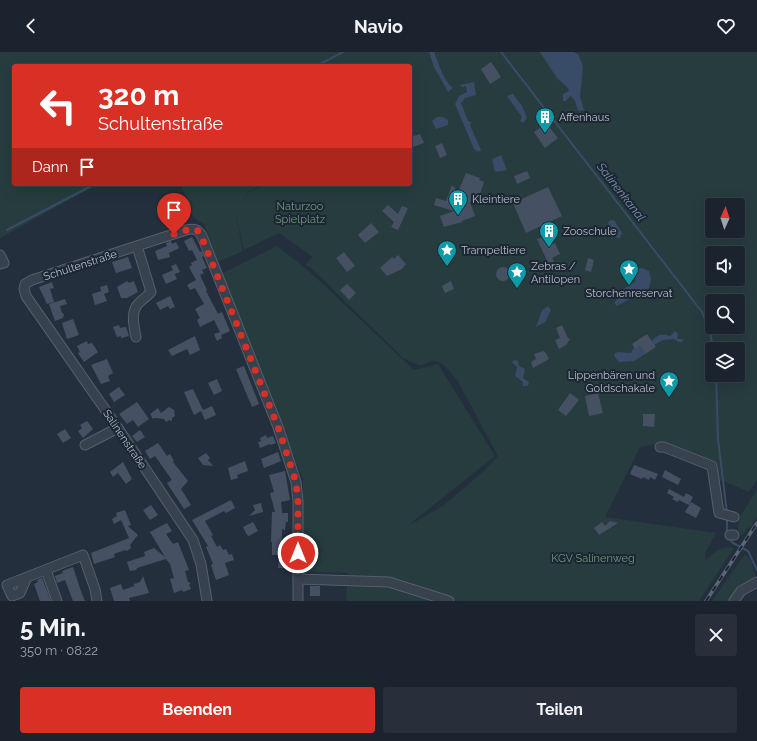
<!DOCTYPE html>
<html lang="de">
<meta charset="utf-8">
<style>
:root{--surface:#1b232e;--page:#282f3a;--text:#f1f3f6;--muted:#a0a4aa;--line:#39404a;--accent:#d93025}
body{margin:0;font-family:Raleway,sans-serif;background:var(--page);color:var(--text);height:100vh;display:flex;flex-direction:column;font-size:15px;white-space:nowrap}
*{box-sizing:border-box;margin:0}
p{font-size:13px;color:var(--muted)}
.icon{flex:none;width:22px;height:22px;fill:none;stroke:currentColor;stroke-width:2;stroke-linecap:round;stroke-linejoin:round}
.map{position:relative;height:549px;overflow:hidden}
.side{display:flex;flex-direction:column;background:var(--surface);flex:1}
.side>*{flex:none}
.hud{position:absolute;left:12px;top:12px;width:400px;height:122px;border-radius:4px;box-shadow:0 4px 16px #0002,0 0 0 1px var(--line);background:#d93025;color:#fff;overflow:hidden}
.needle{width:26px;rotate:3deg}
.controls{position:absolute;left:705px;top:146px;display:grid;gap:8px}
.controls a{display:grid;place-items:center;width:40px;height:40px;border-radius:4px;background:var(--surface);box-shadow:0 4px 16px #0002,0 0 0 1px var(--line);font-size:20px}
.pin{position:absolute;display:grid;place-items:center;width:34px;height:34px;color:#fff;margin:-41px -17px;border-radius:50% 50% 50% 0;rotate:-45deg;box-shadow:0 0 4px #0007}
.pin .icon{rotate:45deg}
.me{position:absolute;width:44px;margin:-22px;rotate:0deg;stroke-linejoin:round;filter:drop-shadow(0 0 3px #0008)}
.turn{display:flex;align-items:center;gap:14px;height:84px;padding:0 20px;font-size:18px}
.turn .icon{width:52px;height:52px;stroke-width:2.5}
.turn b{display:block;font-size:28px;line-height:34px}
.then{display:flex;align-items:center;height:38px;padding:0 20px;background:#0003;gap:8px;font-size:15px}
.round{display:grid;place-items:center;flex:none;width:42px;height:42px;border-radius:4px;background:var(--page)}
.summary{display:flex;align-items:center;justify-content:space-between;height:68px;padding:0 20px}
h1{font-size:24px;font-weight:700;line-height:30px}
.button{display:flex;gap:8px;margin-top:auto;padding:8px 20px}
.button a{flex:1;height:46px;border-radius:4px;background:var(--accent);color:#fff;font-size:16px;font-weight:700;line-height:46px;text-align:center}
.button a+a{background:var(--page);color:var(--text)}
header{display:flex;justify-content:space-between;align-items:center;height:52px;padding:0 20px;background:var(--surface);font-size:18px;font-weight:700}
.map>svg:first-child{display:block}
.green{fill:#263c3f;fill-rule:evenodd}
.water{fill:#394c67}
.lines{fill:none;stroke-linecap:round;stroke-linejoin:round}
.stream{stroke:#394c67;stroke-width:2}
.building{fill:#455162}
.minor-casing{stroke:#565f6c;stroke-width:11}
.minor{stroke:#38414e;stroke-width:9}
.rail-casing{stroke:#5a6575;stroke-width:3.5}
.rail{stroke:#1d2633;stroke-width:2;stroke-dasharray:6;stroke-linecap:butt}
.route{stroke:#d93025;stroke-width:7;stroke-dasharray:0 12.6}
.labels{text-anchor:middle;stroke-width:4;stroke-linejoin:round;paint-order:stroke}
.poi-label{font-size:11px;fill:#b4bcc9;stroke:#1d2633;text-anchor:start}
.park-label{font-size:11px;fill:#6b9a76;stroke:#1d2633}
.street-label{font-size:11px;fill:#b4bcc9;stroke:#1d2633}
.water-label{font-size:12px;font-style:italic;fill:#7c92b1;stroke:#1d2633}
</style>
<header><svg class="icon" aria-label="back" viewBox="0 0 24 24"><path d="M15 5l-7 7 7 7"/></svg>Navio<svg class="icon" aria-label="heart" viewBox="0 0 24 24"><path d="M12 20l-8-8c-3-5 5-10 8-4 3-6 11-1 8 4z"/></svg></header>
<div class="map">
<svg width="757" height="549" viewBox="0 0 757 549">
<rect width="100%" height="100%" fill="#242f3e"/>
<g class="green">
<path d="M0 0H757V428L749 440 716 426 714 410 663 390 640 395 605 465 716 481 705 501 706 508C714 500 723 493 734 496L699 549H457L437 540 450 549H346L348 521 303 520V428L221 222 277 194 309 219 414 318 438 312 495 404 406 475 444 453 484 419 498 404 457 328C452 322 442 308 433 309 429 309 424 313 421 314L403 306 311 216 305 213 313 205 279 181 244 198 235 158 243 199 218 210 204 172 193 165 181 132H264L249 139 243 148 234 153 243 148 249 140 265 132H410V14H14V132H98L0 186ZM712 153H738V179H712ZM712 201H738V227H712ZM712 249H738V275H712ZM712 297H738V323H712Z"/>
<path d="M757 438V465L750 476 748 475 742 484 738 478 739 466Z"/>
<path d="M745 502C751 507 755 517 755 525L737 538 728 549H712Z"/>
</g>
<g class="water">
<path d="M429 0H434C439 12 443 28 453 36L448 40 434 15Z"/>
<path d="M540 0H573L578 2 583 14 580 45 584 58 578 59C576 53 576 47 570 44L566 49H563V42L569 39 568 36 557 26Z"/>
<path d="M474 30 476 43 465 46 461 51 468 69 471 70 470 73 481 98 478 100 474 97 455 52 459 44 467 40 466 34 462 35 460 33Z"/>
<path d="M513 42 522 54 527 66 523 71 520 69 522 65 507 44Z"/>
<path d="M437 65C442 64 444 65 448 68V73L436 77 432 69Z"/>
<path d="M501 103 507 118 495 120 492 107Z"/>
<path d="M611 168H614L622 181 620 186H617L610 181 608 170Z"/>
<path d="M642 216 649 219 651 226 649 236 617 254 614 251 624 237 635 230 636 218Z"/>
<path d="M548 254 551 258 545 270 536 275 542 258Z"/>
<path d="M675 279 678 282 677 287H684L682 290H678L674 287 663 288 654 293 652 289C658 282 662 282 670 284Z"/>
<path d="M640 294 645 302 634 309 619 310 614 304 615 301 618 300 631 301 633 297Z"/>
<path d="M515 308 518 309 519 314 525 317 523 326 529 330 528 334H523V330L515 324 517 315 512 310Z"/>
</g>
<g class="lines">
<g class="stream">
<path d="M501 0 702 260 710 279 713 297"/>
<path d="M316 14 343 0"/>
<path d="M7 178 95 132"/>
<path d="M716 323 718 387 727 461"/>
<path d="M727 465V481"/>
<path d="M728 485 733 491 748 499 757 518"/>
</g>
</g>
<g class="building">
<path d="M491 10 501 25 490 32 481 17Z"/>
<path d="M546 71 558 86 545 96 534 80Z"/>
<path d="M420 82 424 91 410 96V85Z"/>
<path d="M442 91 447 103 440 106 435 94Z"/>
<path d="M527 119 530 126 517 132 514 124Z"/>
<path d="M466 121 480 126 479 128 484 130 480 142 482 144 478 149 470 150 475 164 462 169V170L444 175 440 164 454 159 434 153 436 146 446 149 452 133 458 140Z"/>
<path d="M548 135 562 164 526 181 513 151Z"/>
<path d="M388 153 398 162 402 154 408 156 398 178 391 175 394 170 382 159Z"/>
<path d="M371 171 379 180 365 191 358 183Z"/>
<path d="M546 184 550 192 555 191 560 202 552 206 557 215 548 220 545 215 549 213 537 187Z"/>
<path d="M192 185 200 200 201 199 203 202 204 204 202 205 207 216 202 218 204 221 200 223 207 238 206 239 218 262 222 260 230 279 221 283 222 286 217 289 214 282 220 280 214 268 200 275 197 268 200 266 195 257 204 252 195 236 190 238 187 233 196 228 189 215 192 213 191 211 197 208 192 198 189 199 184 189Z"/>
<path d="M171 189 172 192 176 190 179 196 169 201 170 205 158 208 155 199 167 194 166 191Z"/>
<path d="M344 200 355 214 347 220 336 206Z"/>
<path d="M398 203 406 212 402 217 387 224 380 216 392 205 394 207Z"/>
<path d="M128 205 132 216 116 221 112 210Z"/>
<path d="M588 206 594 208 591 220 585 218Z"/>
<path d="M176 212 180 220 175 222 174 221 177 227 166 232 162 223 173 218 171 214Z"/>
<circle cx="503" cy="222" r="7"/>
<path d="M127 229 129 231 134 229 138 240 127 246H121L117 235Z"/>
<path d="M451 229 454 237 445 241 442 234Z"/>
<path d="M52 230 54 236 50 237 54 250 47 252 39 235Z"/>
<path d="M347 232 356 241 349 248 340 238Z"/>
<path d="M107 233 109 240 104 242 107 249 95 253 92 242 101 239 100 235Z"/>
<path d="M170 244 175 255 170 257 168 254 160 258 156 251Z"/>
<path d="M65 247 67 252 60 254 62 261 64 262 63 266 55 269 49 252Z"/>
<path d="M73 267 79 283 67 287 62 271Z"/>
<path d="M119 273 120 276 126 275 129 284 121 286V284L117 285 113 275Z"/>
<path d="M562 273 568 286 570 287 566 293 559 297 555 288 560 286 556 276Z"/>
<path d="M647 282 656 295 645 302 640 294 635 297 632 292Z"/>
<path d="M195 284 200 298 190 303 187 297 172 304 168 298Z"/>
<path d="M87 289 88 292 92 291 98 300 84 310 78 301 80 300 77 294Z"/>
<path d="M543 299 546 301 549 307 533 316 531 310 536 307 534 302Z"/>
<path d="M107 307 113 321 108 324 110 329 101 332 91 313Z"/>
<path d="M244 314 259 352 252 355 236 317Z"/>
<path d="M217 327 222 339 214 343 208 331Z"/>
<path d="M119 335 125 343 114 350 109 342Z"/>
<path d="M193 337 203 358 212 354 216 363 205 368 201 359 194 363 184 340Z"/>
<path d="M570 341 579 348 566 364 558 358Z"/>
<path d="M598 341 603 361 589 364 585 344Z"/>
<path d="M137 350 149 367 138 375 133 368 127 372 119 362Z"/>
<path d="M169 355 174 358 175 364 172 366V369L169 368 166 370 164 367 155 366 153 367 150 362 158 356 161 361Z"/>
<path d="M643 362H655L654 375 643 374Z"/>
<path d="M87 369 93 377 83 386 78 379 82 376 80 373Z"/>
<path d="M65 377 71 386 63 391 57 382Z"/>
<path d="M140 378 145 385 137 390 132 384Z"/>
<path d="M266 383 267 386 273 384 276 391 271 393 270 392 260 396 258 390 261 389 260 386Z"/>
<path d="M158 391 167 404 170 402 174 409 173 410 188 429 181 437 191 453 184 457 167 431 172 428 155 404 150 407 145 399Z"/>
<path d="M278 400 281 409 264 416 261 407Z"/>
<path d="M206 401 210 406 208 408 213 414 203 413 198 406Z"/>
<path d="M245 409 248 419 237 423 238 426 231 428 228 416Z"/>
<path d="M123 410 132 427 126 432 118 421 113 425 110 420Z"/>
<path d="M634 413 658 422 655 428 650 425 649 428 643 425 642 427 630 422Z"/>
<path d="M665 418 681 427 678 433 662 425Z"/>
<path d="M285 419 290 448 281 450 282 461H288V470H286L285 478 282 477V490H290V516H278L279 503H272V490H271L272 460H275L270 441 274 440 269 423Z"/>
<path d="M669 437 684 445 686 441 693 445 689 453 679 448 678 450 672 447 674 445 667 441Z"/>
<path d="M231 448 235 456 226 461 224 459 205 469 213 483 211 484 217 495 220 493 223 498 226 497 229 503 232 502 234 508 225 511 229 523 216 528 211 513 213 512 206 495 208 494 192 468Z"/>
<path d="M691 450 701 456 696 466 685 460Z"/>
<path d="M261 451 263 460 249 464 255 458 253 453Z"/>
<path d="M151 453 158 463 150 468 143 458Z"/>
<path d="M125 458 131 473 128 474 138 483 130 493 131 496 127 499 125 498 114 502 115 505 94 512 91 501 129 486 121 468 114 472 112 467 117 464 116 461Z"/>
<path d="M610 469 618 471 599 483 594 476 602 470 605 474Z"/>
<path d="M253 470 258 479 249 484 247 483 243 475Z"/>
<path d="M167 471 172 479 166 482 173 492 178 490 189 518 185 519 188 530 191 531 189 533 191 537 183 540 182 538 174 541 170 527 174 526 170 512 166 507 137 516 136 518 130 519 127 510 145 504 144 500 154 496 165 505 150 480Z"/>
<path d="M73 515 82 542 85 549H73L65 528 57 531 55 524 63 521 62 519Z"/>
<path d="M143 524 149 541 129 546 130 549H114L110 536 121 532 123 538 134 534V532L140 530Z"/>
<path d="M41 526H42L51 549H40L34 532 38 530 37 528Z"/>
<rect x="310" y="534" width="10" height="10"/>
</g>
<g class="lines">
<g class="minor-casing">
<g id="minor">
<path d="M0 203 4 211 0 212"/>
<path d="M136 285C134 275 130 259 139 251 142 247 147 245 151 240L137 194"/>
<path d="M85 393 118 376"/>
<path d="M660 395H664L712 414 719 461 734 465"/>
<path d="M730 483H734"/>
<path d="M46 518 57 549"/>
<path d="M27 525 20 541 12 544 7 533 83 503 95 537 97 549"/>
<path d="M298 527 389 530 449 549"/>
<path d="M207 549 201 512 193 488 118 376 26 244 24 237 25 232 32 228 186 178C194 176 198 177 202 184L278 375 296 430 298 449V549"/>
<path d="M734 549 741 539 757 530"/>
</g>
</g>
<use href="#minor" class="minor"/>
<g class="rail-casing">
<path id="rail" d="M706 549 757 471"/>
</g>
<use href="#rail" class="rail"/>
</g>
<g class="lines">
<path class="route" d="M174 182 190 177H196L200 181 278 375 296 430 298 449V501"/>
</g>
<defs>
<g id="building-pin" transform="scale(1)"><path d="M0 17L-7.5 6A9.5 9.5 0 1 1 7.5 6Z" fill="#0f9aa8" stroke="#1d2633"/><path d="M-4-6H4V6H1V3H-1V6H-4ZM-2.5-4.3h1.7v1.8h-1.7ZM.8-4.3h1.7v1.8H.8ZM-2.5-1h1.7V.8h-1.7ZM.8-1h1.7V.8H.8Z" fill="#fff"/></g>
<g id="sight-pin" transform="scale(1)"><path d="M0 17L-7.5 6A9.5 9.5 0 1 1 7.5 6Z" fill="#0f9aa8" stroke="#1d2633"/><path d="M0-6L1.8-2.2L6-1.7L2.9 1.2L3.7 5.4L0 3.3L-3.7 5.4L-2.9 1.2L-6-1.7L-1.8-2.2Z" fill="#fff"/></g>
</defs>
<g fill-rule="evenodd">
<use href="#building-pin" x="545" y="65"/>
<use href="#building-pin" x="458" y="147"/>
<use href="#building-pin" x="549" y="179"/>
<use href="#sight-pin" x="447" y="198"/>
<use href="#sight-pin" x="629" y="217"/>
<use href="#sight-pin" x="517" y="220"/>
<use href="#sight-pin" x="669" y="329"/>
</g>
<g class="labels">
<g class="poi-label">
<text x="559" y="69">Affenhaus</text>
<text x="472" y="151">Kleintiere</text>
<text x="563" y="183">Zooschule</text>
<text x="461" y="202">Trampeltiere</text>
<text x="531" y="218">Zebras /<tspan x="531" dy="13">Antilopen</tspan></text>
<text x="629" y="245" text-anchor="middle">Storchenreservat</text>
<text x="655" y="327" text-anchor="end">Lippenbären und<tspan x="655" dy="13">Goldschakale</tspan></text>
</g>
<g class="park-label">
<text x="300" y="158">Naturzoo<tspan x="300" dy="13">Spielplatz</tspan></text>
<text x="593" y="510">KGV Salinenweg</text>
</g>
<g class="street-label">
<text transform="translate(80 213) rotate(-18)" y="4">Schultenstraße</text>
<text transform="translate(125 387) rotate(56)" y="4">Salinenstraße</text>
</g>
<g class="water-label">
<text transform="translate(621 140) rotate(52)" y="4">Salinenkanal</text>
</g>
</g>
</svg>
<div class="controls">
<a><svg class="needle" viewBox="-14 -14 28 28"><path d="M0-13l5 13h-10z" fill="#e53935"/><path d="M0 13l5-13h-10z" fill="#a0a4aa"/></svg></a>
<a><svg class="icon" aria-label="sound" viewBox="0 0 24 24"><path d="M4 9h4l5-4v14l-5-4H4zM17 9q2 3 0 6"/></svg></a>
<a><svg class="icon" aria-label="search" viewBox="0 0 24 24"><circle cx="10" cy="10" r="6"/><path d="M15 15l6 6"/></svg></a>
<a><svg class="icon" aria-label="layers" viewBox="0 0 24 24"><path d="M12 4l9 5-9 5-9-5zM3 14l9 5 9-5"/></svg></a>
</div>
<div class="pin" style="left:174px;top:182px;background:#d93025"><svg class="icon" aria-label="arrive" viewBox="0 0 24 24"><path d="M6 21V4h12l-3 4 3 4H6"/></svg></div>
<svg class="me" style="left:298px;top:501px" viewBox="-20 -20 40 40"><circle r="17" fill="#d93025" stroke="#fff" stroke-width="3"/><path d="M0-11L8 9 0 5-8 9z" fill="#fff"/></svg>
<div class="hud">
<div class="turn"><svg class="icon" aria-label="left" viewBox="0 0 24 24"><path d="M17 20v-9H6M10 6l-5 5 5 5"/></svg><div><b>320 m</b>Schultenstraße</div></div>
<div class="then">Dann<svg class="icon" aria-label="arrive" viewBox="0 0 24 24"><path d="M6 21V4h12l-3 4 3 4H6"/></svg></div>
</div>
</div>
<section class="side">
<div class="summary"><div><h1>5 Min.</h1><p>350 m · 08:22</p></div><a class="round"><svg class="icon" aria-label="close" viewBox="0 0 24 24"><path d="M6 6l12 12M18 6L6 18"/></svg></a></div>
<div class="button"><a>Beenden</a><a>Teilen</a></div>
</section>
